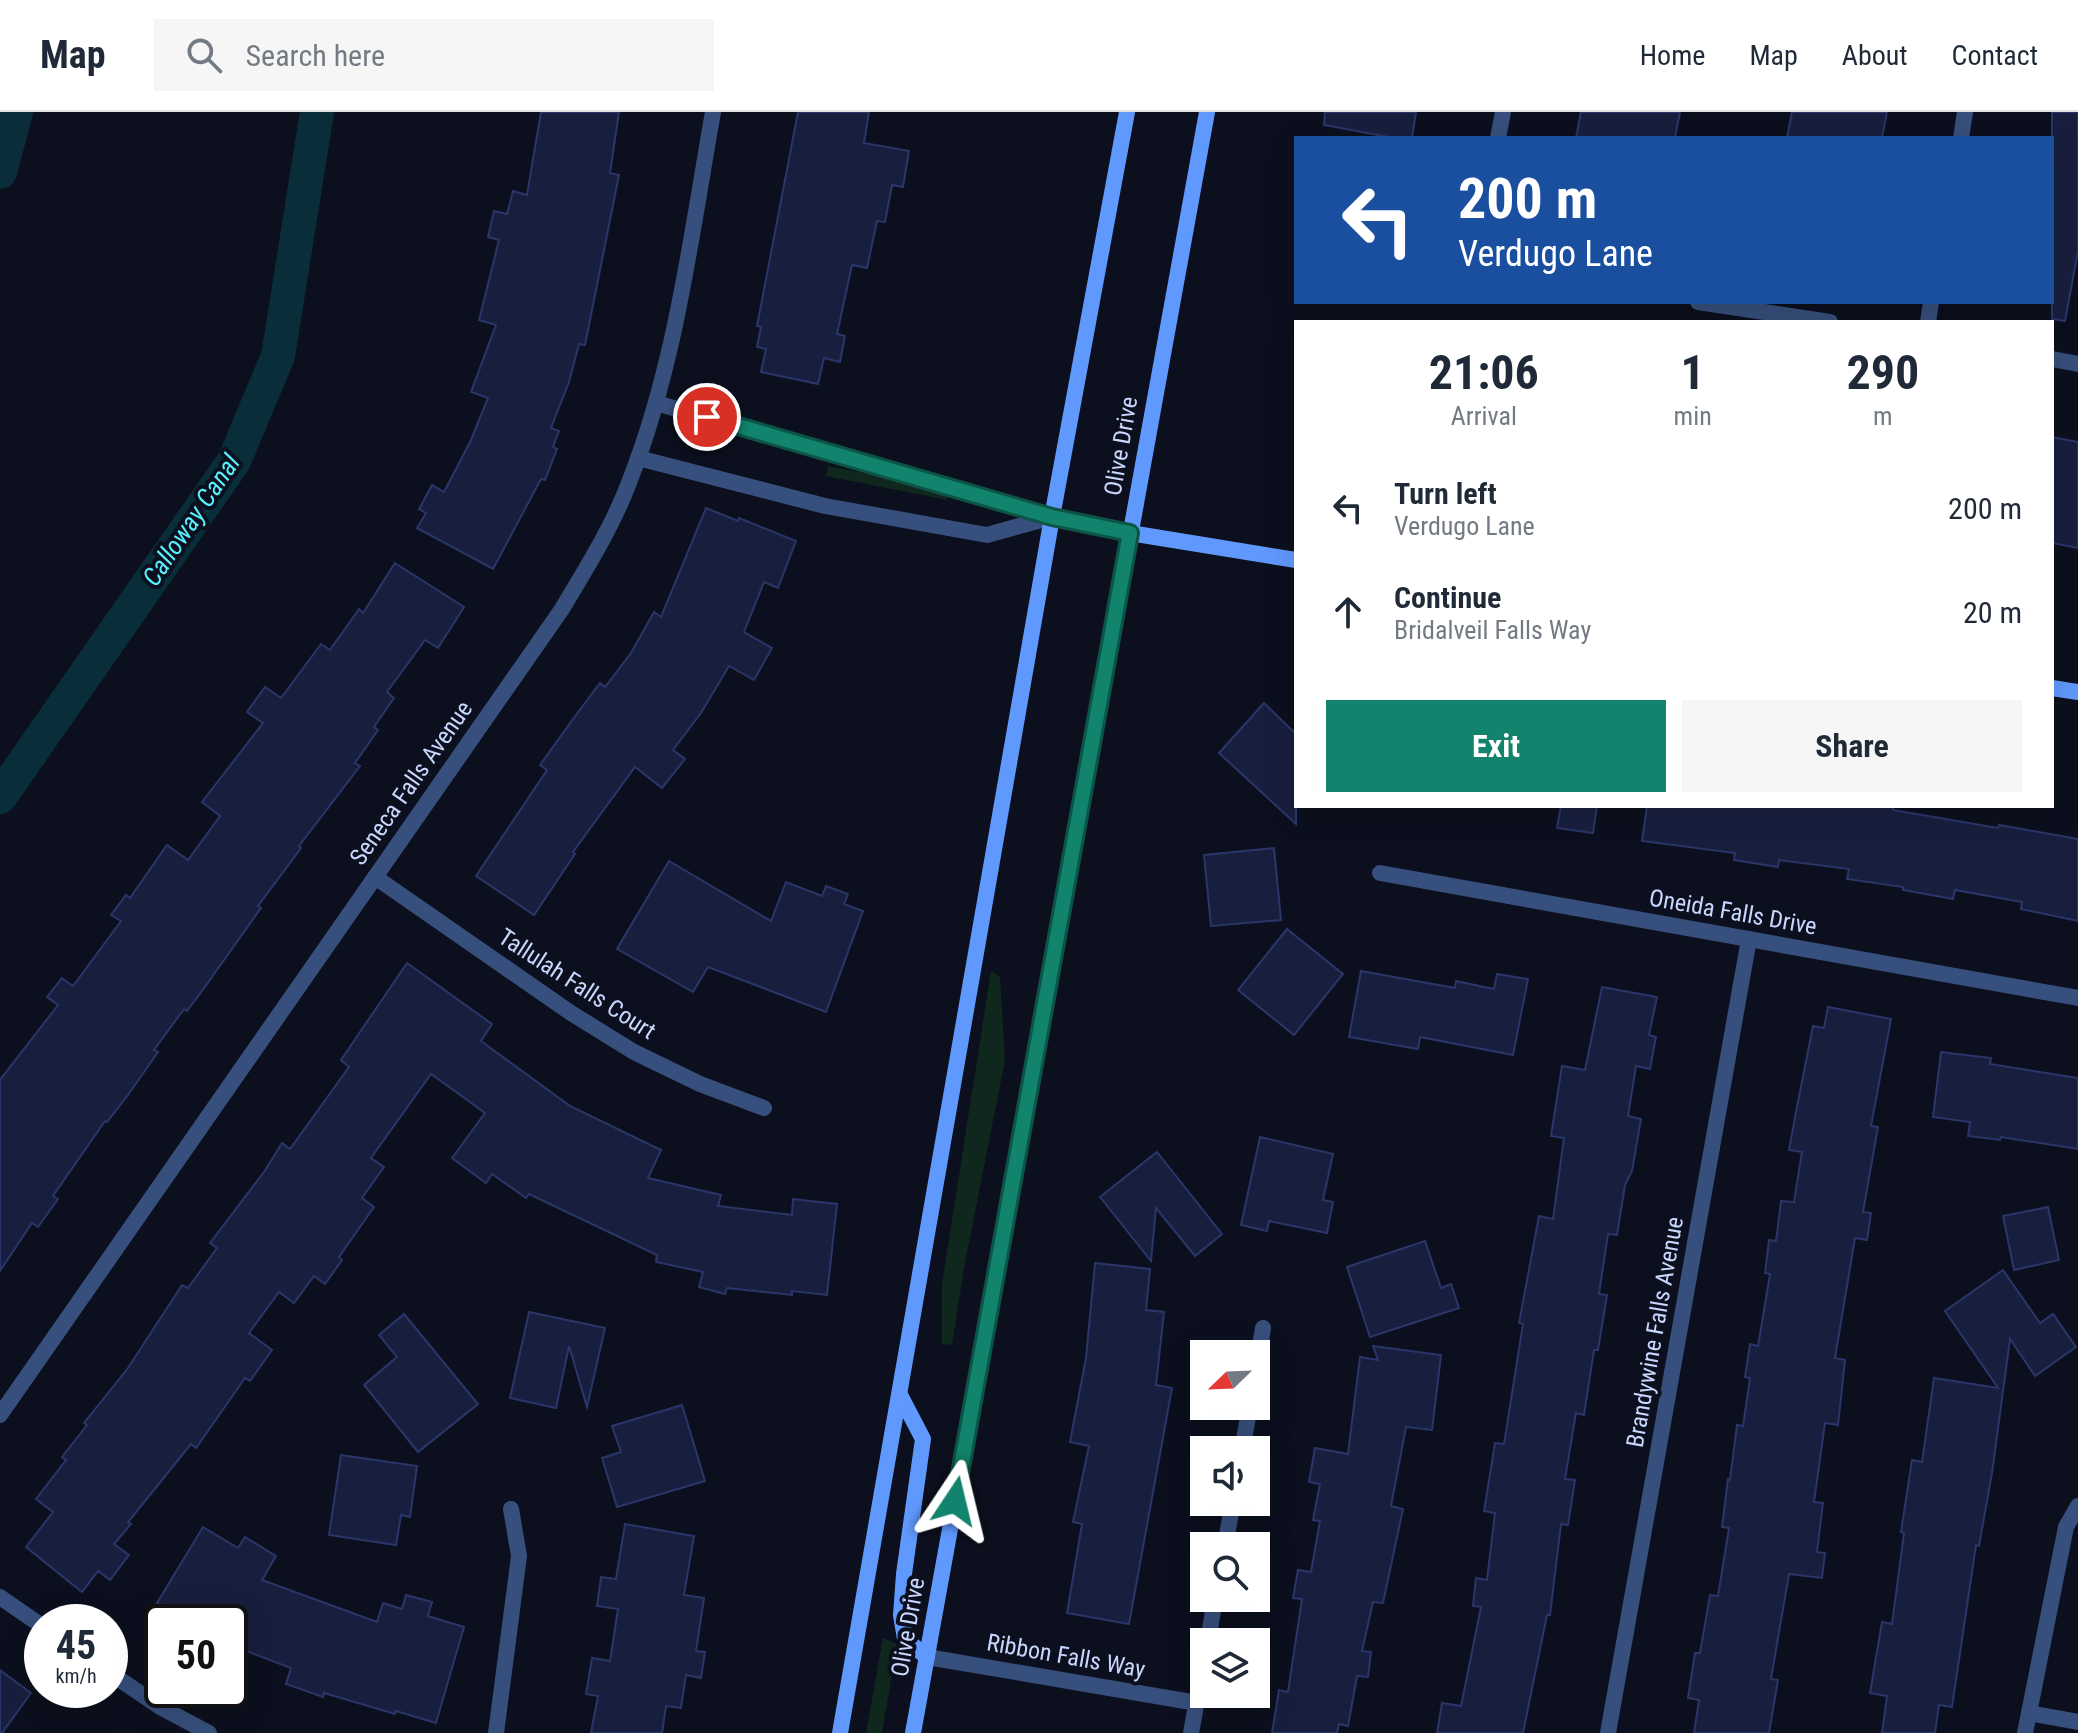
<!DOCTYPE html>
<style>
:root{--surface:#fff;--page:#f6f6f7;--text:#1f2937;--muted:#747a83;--line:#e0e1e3;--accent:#12836c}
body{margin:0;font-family:"Roboto Condensed",sans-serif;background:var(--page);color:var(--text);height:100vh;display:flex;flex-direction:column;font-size:30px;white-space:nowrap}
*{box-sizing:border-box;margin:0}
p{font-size:26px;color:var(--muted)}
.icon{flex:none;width:44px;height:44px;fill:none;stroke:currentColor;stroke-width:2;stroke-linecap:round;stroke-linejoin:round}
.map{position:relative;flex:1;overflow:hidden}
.sheet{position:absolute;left:1294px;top:208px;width:760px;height:488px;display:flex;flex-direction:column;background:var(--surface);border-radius:0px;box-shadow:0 8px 32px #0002}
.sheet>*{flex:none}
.top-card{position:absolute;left:1294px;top:24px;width:760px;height:168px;border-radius:0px;box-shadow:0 8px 32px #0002;background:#1a4fa0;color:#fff;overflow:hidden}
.needle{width:52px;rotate:247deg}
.buttons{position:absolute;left:1190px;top:1228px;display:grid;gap:16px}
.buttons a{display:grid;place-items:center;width:80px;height:80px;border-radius:0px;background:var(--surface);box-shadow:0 8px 32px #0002;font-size:40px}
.speed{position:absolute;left:24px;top:1492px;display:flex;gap:16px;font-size:40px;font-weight:700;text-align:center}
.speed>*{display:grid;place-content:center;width:104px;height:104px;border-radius:50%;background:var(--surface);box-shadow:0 8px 32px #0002;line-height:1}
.speed small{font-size:20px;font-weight:400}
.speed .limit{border:4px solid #111;border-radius:12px;background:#fff;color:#111}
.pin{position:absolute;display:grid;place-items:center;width:68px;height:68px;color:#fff;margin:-34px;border:4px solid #fff;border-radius:50%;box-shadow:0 2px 8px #0007}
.me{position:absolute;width:88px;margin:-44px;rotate:10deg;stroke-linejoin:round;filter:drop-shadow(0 0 6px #0008)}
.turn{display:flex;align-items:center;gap:28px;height:168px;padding:0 32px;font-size:36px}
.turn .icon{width:104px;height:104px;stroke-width:2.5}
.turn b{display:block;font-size:56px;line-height:68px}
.eta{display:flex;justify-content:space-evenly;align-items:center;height:136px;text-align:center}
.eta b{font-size:48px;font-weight:700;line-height:56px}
.action{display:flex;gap:16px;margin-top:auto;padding:16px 32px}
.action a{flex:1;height:92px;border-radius:0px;background:var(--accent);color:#fff;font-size:32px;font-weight:700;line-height:92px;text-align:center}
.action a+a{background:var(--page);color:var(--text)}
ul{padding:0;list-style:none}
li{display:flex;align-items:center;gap:24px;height:104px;padding:0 32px}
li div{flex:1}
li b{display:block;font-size:30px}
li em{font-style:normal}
header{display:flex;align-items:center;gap:48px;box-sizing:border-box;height:112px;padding:0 40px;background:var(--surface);border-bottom:2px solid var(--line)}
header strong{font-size:38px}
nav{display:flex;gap:44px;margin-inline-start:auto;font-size:28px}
.search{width:560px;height:72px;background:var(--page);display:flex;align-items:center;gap:20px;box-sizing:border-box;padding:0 28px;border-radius:0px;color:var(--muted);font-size:30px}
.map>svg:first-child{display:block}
.green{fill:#0f271d}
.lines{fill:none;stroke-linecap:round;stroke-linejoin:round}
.canal{stroke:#092d39;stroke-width:34}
.building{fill:#181f3e;stroke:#2a366a;stroke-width:2}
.street{stroke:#374f7c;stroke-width:16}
.secondary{stroke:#6099fd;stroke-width:16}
.route-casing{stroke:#0c5546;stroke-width:20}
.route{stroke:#12836c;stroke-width:14}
.labels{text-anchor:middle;stroke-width:8;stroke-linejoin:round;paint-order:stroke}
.street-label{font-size:24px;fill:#c8d7fe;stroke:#0c0f1d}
.water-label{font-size:26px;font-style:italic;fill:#57f1fd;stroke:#0c0f1d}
</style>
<header>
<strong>Map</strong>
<div class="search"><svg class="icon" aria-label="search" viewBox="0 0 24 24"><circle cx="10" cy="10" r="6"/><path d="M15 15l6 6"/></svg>Search here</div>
<nav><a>Home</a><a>Map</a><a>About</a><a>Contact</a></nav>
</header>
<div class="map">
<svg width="2078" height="1621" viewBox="0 0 2078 1621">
<rect width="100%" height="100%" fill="#0c0f1d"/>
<g class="green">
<path d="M828 354 950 377 947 388 826 364Z"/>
<path d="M991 859 1000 865 1005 948 964 1156 952 1233 942 1232V1172Z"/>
<path d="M883 1526 897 1532 882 1621H866Z"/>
</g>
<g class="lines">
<g class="canal">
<path d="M0 60 16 0"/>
<path d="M0 685 234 349 278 244 317 0"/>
</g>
</g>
<g class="building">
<path d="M541 0H619L610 61 619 63 585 233 579 232 569 270 551 316 559 319 553 335 557 337 545 368 541 367 493 457 417 416 426 401 419 397 432 373 444 380 471 328 488 286 471 280 496 213 479 208 499 128 488 125 494 99 507 102 513 79 527 83Z"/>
<path d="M798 0H869L864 31 909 39 903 75 892 73 885 110 877 109 867 156 852 153 837 222 845 224 840 250 824 246 818 272 761 260 766 237 757 235 761 215 757 214Z"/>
<path d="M1325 0H1416L1412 26H1394L1324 13Z"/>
<path d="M1581 0H1680L1675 26H1576Z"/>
<path d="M1792 0H1887L1882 26H1787Z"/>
<path d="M2052 0H2078V139L2065 209 2052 207Z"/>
<path d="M2052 325 2078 330V436L2052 431Z"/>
<path d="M706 396 738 409 739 406 796 429 778 476 764 470 744 520 772 536 754 568 729 554 701 601 673 638 685 647 662 676 635 655 573 740 575 742 534 803 476 764 547 658 540 653 573 607 600 571 605 575 631 541 654 500 661 505Z"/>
<path d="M395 451 464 495 438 536 425 528 387 580 394 586 374 615 378 618 355 651 360 654 299 734 301 736 258 794 261 796 202 879 187 899 184 897 154 938 158 940 128 983 107 1010 105 1009 53 1084 58 1087 38 1115 32 1111 0 1159V968L58 893 47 885 62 866 73 874 121 809 111 803 126 783 130 786 167 733 188 748 220 704 202 690 263 611 247 600 265 575 281 586 321 532 330 538 359 497 363 501Z"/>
<path d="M1264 591 1296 622V712L1219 641Z"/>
<path d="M1561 694H1597L1593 721 1557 716Z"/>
<path d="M1647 694H1893V698L1998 716 1999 713 2078 727V809L2021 797 2022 790 1955 778 1953 787 1903 778V775L1847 767 1849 757 1779 748 1778 755 1734 748 1735 741 1642 729Z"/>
<path d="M1274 736 1281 808 1211 814 1204 743Z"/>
<path d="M669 749 771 809 786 770 822 784 826 774 848 782 844 792 863 799 826 900 708 855 693 880 617 837Z"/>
<path d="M1287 817 1343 862 1294 923 1238 878Z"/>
<path d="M407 851 492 912 481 929 570 994 661 1038 648 1066 721 1083 718 1094 792 1103 793 1087 837 1092 827 1183 792 1179V1183L727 1176 725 1182 699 1175 703 1160 656 1150 657 1143 529 1082 526 1086 492 1062 486 1071 452 1046 485 1001 431 962 371 1046 384 1055 362 1086 374 1095 339 1145 342 1148 325 1172 314 1164 294 1191 279 1180 249 1221 272 1238 250 1269 245 1266 196 1336 191 1332 128 1410 131 1412 114 1432 129 1443 110 1468 98 1459 82 1480 26 1435 53 1400 36 1387 66 1348 62 1345 87 1313 84 1311 128 1256 182 1173 188 1176 217 1136 210 1131 264 1060 282 1031 290 1037 349 955 341 948Z"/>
<path d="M1361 859 1455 876 1456 869 1494 877 1497 862 1528 867 1513 943 1420 925 1418 937 1349 925Z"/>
<path d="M1602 875 1657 885 1649 923 1656 925 1650 957 1636 954 1628 1004 1641 1007 1632 1059 1625 1073 1617 1123 1608 1122 1599 1182 1607 1183 1598 1238H1594L1584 1303 1576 1301 1565 1367 1575 1368 1568 1413 1561 1412 1550 1503H1547L1523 1621H1437L1442 1591 1461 1594 1481 1495 1473 1494 1476 1466 1487 1468 1495 1401 1484 1399 1495 1331 1504 1332 1523 1212 1519 1211 1539 1104 1553 1107 1564 1026 1551 1024 1562 954 1585 958Z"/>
<path d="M1828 895 1891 907 1871 1014 1878 1015 1863 1100 1871 1101 1867 1128 1855 1126 1835 1246 1845 1248 1838 1313 1825 1311 1814 1390 1823 1391 1817 1440 1825 1441 1822 1466 1789 1462 1771 1567 1778 1568 1769 1621H1694L1699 1588 1688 1586 1695 1541H1700L1710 1483 1718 1484 1729 1416 1722 1415 1728 1367 1730 1368 1737 1313 1743 1314 1750 1266 1745 1265 1750 1232 1758 1234 1770 1162 1765 1161 1769 1128 1776 1129 1781 1089 1794 1090 1802 1040 1789 1038 1796 1000 1813 914 1824 916Z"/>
<path d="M1941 940 1991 946 1990 952 2078 966V1037L2001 1025 2000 1028 1968 1024 1970 1010 1933 1005Z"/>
<path d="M1260 1025 1333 1042 1323 1088 1333 1090 1327 1121 1269 1109 1267 1119 1241 1113Z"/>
<path d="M1157 1040 1222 1122 1195 1144 1156 1096 1151 1149 1100 1085Z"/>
<path d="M2048 1095 2059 1148 2014 1158 2003 1104Z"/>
<path d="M1425 1129 1441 1176 1451 1172 1459 1196 1370 1225 1347 1155Z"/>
<path d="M1095 1151 1150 1157 1146 1198 1164 1200 1156 1273 1172 1276 1129 1512 1067 1501 1082 1412 1073 1410 1089 1334 1070 1330 1086 1246Z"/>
<path d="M2003 1158 2040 1211 2053 1202 2076 1235 2035 1264 2010 1227 1992 1361 1979 1434 1976 1433 1952 1595 1939 1593 1935 1621H1882L1887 1584 1870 1581 1882 1510 1892 1512 1904 1421 1901 1420 1912 1348 1922 1350 1934 1266 1998 1276 1945 1199Z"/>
<path d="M529 1200 605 1216 587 1295 569 1234 556 1296 510 1286Z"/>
<path d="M404 1202 478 1292 418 1340 364 1273 397 1245 379 1223Z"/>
<path d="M1373 1234 1441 1243 1432 1318 1406 1315 1391 1394 1403 1397 1383 1491 1373 1490 1362 1539 1371 1540 1368 1565 1357 1564 1348 1614 1339 1612 1337 1621H1272L1279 1578 1288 1580 1302 1487 1293 1486 1298 1458 1311 1460 1320 1409 1313 1408 1320 1372 1309 1370 1315 1336 1348 1342 1360 1245 1378 1248Z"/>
<path d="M682 1293 705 1369 617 1395 602 1346 621 1340 612 1314Z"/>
<path d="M341 1343 417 1354 410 1405 401 1403 396 1433 329 1423Z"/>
<path d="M625 1412 694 1424 684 1483 704 1486 696 1539 705 1540 701 1566 686 1563 681 1596 666 1594 662 1621H591L598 1584 586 1582 592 1546 610 1549 618 1497 597 1494 601 1465 616 1467Z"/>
<path d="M203 1415 238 1436 245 1425 276 1444 262 1468 377 1510 383 1491 402 1497 406 1483 432 1490 428 1504 464 1515 436 1611 396 1599 395 1602 324 1581 323 1585 286 1572 291 1556 230 1533V1510H189L157 1491Z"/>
<path d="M0 1558 31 1581 2 1621H0Z"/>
</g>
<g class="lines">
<g class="street">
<path d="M1498 26 1503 0"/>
<path d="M1961 26 1965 0"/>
<path d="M1698 190 1830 210"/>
<path d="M1928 210 1931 190"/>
<path d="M2052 247 2078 252"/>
<path d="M656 291 1051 404"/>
<path d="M638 346 825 394 987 423 1052 405"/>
<path d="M1380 761 2078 886"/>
<path d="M375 765 571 901 634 940 700 972 764 996"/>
<path d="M1256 1258 1263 1216"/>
<path d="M0 1303 562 497C587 455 613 414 630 368 676 250 691 124 713 0"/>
<path d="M1242 1338 1250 1294"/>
<path d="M1225 1434 1233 1390"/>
<path d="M0 1485 42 1514"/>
<path d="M1208 1530 1215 1486"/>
<path d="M927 1545 1197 1591"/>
<path d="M110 1561 162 1596 209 1621"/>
<path d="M2029 1601 2078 1610"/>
<path d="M496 1621 519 1444 511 1397"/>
<path d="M1191 1621 1204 1550"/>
<path d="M1608 1621 1749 827"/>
<path d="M2025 1621 2066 1415 2078 1394"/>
</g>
<g class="secondary">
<path d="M1052 405 1130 421 1296 448"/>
<path d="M2052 576 2078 580"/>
<path d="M900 1283 923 1327 904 1462 901 1503 905 1527 927 1545"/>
<path d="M840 1621 1052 405 1127 0"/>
<path d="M913 1621 1207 0"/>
</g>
</g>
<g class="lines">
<g class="route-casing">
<path id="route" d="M707 305 1052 405 1130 421 955 1389"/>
</g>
<use href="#route" class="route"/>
</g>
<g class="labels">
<g class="street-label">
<text transform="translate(1121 334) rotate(-80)" y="8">Olive Drive</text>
<text transform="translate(411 671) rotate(-55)" y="8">Seneca Falls Avenue</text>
<text transform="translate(1733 800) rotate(10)" y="8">Oneida Falls Drive</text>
<text transform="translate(577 872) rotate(33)" y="8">Tallulah Falls Court</text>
<text transform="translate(1655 1220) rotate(-80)" y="8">Brandywine Falls Avenue</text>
<text transform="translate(908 1515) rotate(-80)" y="8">Olive Drive</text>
<text transform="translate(1066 1544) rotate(10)" y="8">Ribbon Falls Way</text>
</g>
<g class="water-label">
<text transform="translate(191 408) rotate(-56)" y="9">Calloway Canal</text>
</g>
</g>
</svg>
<div class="buttons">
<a><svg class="needle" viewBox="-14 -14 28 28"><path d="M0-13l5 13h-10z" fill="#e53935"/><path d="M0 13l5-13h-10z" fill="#747a83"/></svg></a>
<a><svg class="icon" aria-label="sound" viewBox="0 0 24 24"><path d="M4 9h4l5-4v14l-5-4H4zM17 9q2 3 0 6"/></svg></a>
<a><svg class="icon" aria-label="search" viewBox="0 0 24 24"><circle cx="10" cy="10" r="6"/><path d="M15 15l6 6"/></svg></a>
<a><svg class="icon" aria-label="layers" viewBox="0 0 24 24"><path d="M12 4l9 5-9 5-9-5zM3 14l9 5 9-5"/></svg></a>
</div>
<div class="speed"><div>45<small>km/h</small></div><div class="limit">50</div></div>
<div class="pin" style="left:707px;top:305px;background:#d93025"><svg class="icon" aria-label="arrive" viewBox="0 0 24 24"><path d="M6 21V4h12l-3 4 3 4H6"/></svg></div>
<svg class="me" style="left:955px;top:1389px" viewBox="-20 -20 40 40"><path d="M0-17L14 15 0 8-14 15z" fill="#12836c" stroke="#fff" stroke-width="4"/></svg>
<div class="top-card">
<div class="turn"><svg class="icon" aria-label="left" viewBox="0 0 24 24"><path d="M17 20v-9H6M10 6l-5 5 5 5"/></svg><div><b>200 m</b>Verdugo Lane</div></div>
</div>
<section class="sheet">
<div class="eta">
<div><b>21:06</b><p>Arrival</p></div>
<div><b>1</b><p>min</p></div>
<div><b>290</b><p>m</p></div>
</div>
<ul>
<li><svg class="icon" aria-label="left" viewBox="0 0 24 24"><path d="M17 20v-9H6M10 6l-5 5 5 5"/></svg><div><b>Turn left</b><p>Verdugo Lane</p></div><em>200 m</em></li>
<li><svg class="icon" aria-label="ahead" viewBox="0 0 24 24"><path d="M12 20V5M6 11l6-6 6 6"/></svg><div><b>Continue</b><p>Bridalveil Falls Way</p></div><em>20 m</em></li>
</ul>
<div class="action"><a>Exit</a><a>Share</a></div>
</section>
</div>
